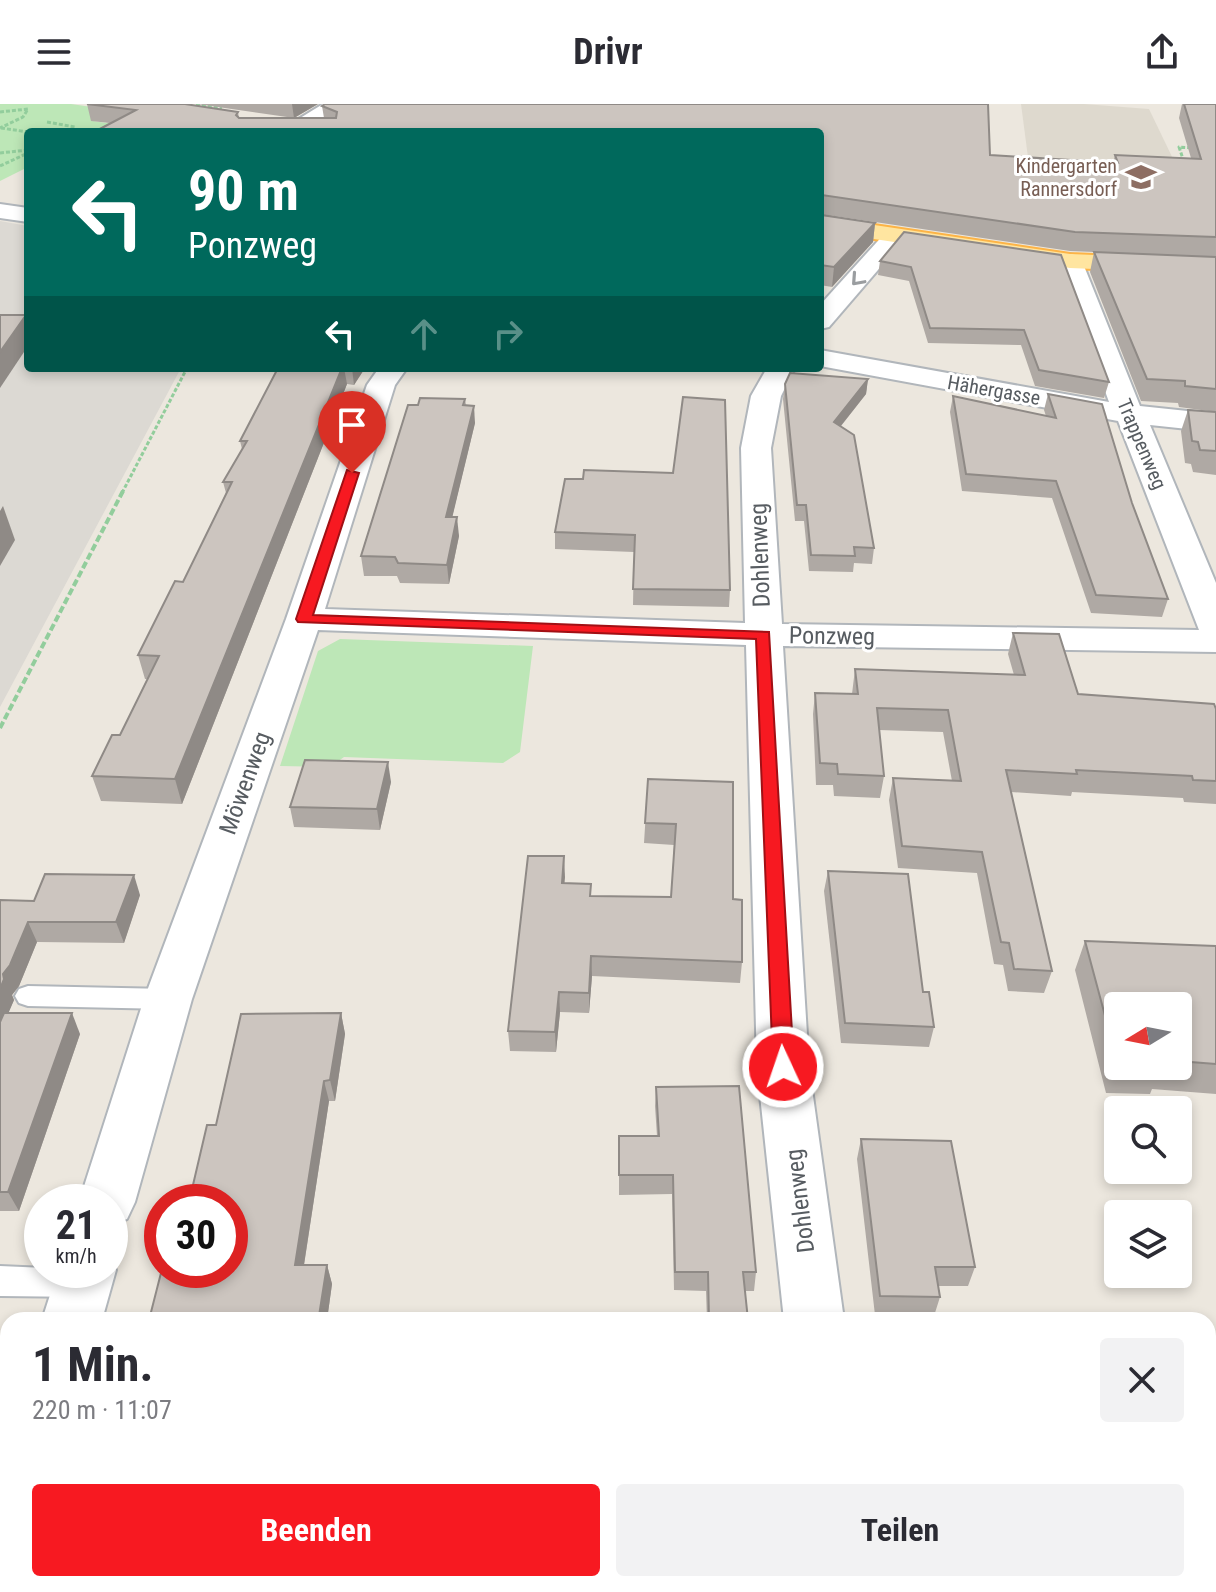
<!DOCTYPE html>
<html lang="de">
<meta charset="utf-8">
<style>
:root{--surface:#fff;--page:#f2f2f3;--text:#2b2b33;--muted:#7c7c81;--accent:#f71921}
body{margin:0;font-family:"Roboto Condensed",sans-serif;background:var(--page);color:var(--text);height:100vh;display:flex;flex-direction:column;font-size:30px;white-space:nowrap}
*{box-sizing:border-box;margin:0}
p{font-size:26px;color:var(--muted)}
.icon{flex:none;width:44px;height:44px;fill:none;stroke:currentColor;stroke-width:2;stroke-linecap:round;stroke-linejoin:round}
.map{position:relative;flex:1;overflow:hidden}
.side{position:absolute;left:0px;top:1208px;width:1216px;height:280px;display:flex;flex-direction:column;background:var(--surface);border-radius:24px 24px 0 0;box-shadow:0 4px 12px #0003}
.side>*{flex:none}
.banner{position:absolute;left:24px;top:24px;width:800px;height:244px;border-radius:8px;box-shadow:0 4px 12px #0003;background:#00695c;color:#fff;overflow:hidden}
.needle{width:52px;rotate:260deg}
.buttons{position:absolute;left:1104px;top:888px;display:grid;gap:16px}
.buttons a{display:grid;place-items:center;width:88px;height:88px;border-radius:8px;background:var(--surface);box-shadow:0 4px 12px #0003;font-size:40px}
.speed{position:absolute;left:24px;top:1080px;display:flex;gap:16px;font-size:40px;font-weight:700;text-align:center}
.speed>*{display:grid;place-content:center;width:104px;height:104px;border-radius:50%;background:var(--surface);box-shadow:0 4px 12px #0003;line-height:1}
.speed small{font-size:20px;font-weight:400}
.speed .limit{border:12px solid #d22;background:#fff;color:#111}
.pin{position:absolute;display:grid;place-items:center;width:68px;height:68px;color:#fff;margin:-82px -34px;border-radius:50% 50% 50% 0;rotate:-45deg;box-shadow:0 0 8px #0007}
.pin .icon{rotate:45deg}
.me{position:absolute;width:88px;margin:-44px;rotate:357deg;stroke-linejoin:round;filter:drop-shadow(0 0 6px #0008)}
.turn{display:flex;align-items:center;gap:28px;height:168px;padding:0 32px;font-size:36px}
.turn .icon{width:104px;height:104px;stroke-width:2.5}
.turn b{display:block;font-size:56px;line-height:68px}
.lanes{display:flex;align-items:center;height:76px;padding:0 32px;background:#0003;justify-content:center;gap:40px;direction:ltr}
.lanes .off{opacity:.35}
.round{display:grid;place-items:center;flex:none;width:84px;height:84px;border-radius:8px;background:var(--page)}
.summary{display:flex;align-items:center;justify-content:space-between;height:136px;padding:0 32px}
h1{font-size:48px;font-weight:700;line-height:60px}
.primary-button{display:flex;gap:16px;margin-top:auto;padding:16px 32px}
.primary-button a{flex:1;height:92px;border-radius:8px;background:var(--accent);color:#fff;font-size:32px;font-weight:700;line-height:92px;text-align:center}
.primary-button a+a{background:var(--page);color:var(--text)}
header{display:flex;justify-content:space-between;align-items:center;height:104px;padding:0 32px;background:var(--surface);font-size:36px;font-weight:700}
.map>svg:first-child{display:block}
.industrial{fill:#dcd9d3}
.education{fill:#ded9ce}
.green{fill:#bde7b7}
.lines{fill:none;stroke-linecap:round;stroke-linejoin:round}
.service-casing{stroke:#b1b6bb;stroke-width:4}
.minor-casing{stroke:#b1b6bb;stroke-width:4}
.primary-casing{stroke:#fdb446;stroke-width:4}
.path-far1{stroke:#92cd9c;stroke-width:3;stroke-dasharray:4 2;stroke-linecap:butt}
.path{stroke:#92cd9c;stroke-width:4;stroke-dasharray:7 3;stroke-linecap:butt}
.service{fill:#fff;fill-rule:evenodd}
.minor{fill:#fff;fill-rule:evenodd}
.primary{fill:#ffe5a0;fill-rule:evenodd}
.wall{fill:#afa9a4;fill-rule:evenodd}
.shaded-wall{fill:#8f8a86}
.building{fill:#ccc5bf;stroke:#8f8a86;stroke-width:2}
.oneway{stroke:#9a9da0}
.route{fill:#f71921;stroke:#a11015;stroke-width:2}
.labels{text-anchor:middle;stroke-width:6;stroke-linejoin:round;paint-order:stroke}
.far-education-label{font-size:20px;fill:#785e54;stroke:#fff;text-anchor:end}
.far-street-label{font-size:20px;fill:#575c61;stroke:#fff}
.street-label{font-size:24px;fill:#575c61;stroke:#fff}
</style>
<header><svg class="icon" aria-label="menu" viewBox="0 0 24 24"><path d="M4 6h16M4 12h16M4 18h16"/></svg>Drivr<svg class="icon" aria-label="share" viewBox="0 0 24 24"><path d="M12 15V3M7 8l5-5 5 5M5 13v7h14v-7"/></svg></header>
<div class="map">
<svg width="1216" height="1488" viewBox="0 0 1216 1488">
<rect width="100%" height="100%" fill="#ece7de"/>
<path class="industrial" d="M0 117 28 122V264H181L0 603Z"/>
<path class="education" d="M1021 0H1084L1149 5 1216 144 1032 84Z"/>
<g class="green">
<path d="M0 0H71L113 6 93 17 106 19 125 15 98 28H28V63L0 77Z"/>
<path d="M340 535 533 542 520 648 503 659 344 653 330 663 280 662 318 547Z"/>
</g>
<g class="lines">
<g class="service-casing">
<g id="service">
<path d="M28 882 168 885 177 888 181 895 177 902 168 905 28 902 19 899 15 892 19 885Z"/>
<path d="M0 1162 91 1166 95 1168 100 1178 95 1188 84 1193 0 1192Z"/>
</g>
</g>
<g class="minor-casing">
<g id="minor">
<path d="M323 0H347L306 27H292L289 23 292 19Z"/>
<path d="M0 100 28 104V118L0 114Z"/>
<path d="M894 126 902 128 906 133 902 138 829 223 820 225V201L886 128Z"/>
<path d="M1070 150 1079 152 1082 157 1140 302 1216 310V328L1150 321 1216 479V548L783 542 809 963 844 1216H784L757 963 746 541 318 526 192 895 135 1098 127 1115 110 1121V1098H79L144 895 286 515 367 281 379 264H407L395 281 325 505 745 519 741 344 751 292 767 264H795L781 292 771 344 782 520 1199 526 1118 317 820 262V246L1109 298 1058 157 1061 152Z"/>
<path d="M110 1153 116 1166 102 1216H42L58 1166H110Z"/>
<path d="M8 1404V1480H28L24 1488H0V1407Z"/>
<path d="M812 1480H880L881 1488H813Z"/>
</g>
</g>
<g class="primary-casing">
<path id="primary" d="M820 113 1070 150 1216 156V170L1070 164 820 127Z"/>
</g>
<g class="path-far1">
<path d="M196 0 222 4"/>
<path d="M0 8 28 5 23 13 0 24"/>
<path d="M47 18 75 23"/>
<path d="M1 24 28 28"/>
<path d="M0 49 28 46"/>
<path d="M1184 58 1179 43 1194 44"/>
<path d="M0 62 28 49"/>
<path d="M122 389 187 264"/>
</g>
<path class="path" d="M0 624 123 387"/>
<use href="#service" class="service"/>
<use href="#minor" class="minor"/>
<use href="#primary" class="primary"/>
</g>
<g class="wall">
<path d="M87 0H185L238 8 239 14H294L197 0H318L294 14H324L322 2 325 0H988L990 51 1113 59 1115 51 1191 54 1179 14 1182 0H1216V153L1070 147 821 110 875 119 873 138 832 183 820 181V28H94L110 19 91 17Z"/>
<path d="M904 128 1109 278 1104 294 1035 282 1021 241 928 239 909 177 878 171 880 157Z"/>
<path d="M1094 148 1216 153V308L1179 303 1178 299 1141 297 1090 168Z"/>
<path d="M278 264H365L354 281 347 280 182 700 101 697 92 672 120 631 147 575H145L138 551 183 478 226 389 223 378 242 345 240 337Z"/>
<path d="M868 275 866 290 841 322 874 444 872 460 854 459 853 468 809 467 804 417H795L783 295 785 280Z"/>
<path d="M1048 290 1132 399 1168 495 1162 513 1091 509 1052 394 962 387 950 308 953 292 1046 312 1044 306Z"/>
<path d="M465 295 466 301 475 319 452 413 459 432 449 480 400 479 397 472H364L361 452 418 301Z"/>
<path d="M1188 306 1216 308V371L1193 368 1191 360 1185 359 1181 327Z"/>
<path d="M565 375 730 486 729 503 633 501 634 448 555 445V428Z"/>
<path d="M1013 529 1078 590 1216 605V700L1184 698 1183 694 1072 688 1071 692 1011 688 1052 867 1044 889 1008 887 1003 861 994 860 977 769 898 764 889 696 893 674 952 677 943 628 879 626 884 672 880 694 834 692 833 681H816L813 610 815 589 852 590 855 565 1014 571 1008 550Z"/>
<path d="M648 675 733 795 742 858 740 879 592 872 589 909 560 908 556 948 510 947 508 927 564 752V779L591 780V792L671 793 674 741 644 739Z"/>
<path d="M391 678 380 726 294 723 290 703Z"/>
<path d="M828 767 923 888 934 923 929 943 841 939 824 787Z"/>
<path d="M140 791 124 839 37 838 19 882 12 891 14 896 8 909 80 930 19 1107H0V796L34 797Z"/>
<path d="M1085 837 1216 842V990L1152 985 1150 990 1106 989 1075 866ZM1118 902H1178V962H1118Z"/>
<path d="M341 909 345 930 335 997H329L304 1161H327L332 1180 327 1216H149L230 1166 216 1021Z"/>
<path d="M656 983 756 1168 754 1187H745L748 1216H707L706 1187 674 1186 672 1090 619 1091V1032H657L655 1002Z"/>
<path d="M861 1035 975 1163 968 1182H938L940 1193 934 1212 875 1211 857 1055Z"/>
<path d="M1213 1243H1216V1335L1208 1309V1251Z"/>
<path d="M494 1480H539V1483L495 1485Z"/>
</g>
<g class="shaded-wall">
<path d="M292 0H318L294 14Z"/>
<path d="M875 119 873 138 832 183 834 163Z"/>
<path d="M26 211 28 219V242L0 284V248Z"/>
<path d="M342 264H344L347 280 182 700 175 675Z"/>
<path d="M352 264H365L354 281Z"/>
<path d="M868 275 866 290 832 333 834 318Z"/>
<path d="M474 302 475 319 448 431 446 413Z"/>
<path d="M3 402 15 436 0 462V407Z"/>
<path d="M457 413 459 432 449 480 447 461Z"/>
<path d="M388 658 391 678 380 726 377 705Z"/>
<path d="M564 752 565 773 563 800 562 779Z"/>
<path d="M134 771 140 791 124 839 116 818Z"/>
<path d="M28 818 37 838 19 882 12 891 14 896 0 929V885L3 870Z"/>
<path d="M591 852 592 872 589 909V889Z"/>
<path d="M559 888 560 908 556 948 555 928Z"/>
<path d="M72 909 80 930 19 1107 8 1088Z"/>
<path d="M341 909 345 930 335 997 330 976Z"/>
<path d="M324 977 329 997 301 1180 295 1161Z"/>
<path d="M327 1161 332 1180 327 1216H320L319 1212Z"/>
<path d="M211 1480H221L222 1483 221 1488H210Z"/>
</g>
<g class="building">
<path d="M87 0H185L238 8 236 11 239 14H336L337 8 322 2 325 0H988L990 51 1118 59 1115 51 1201 55 1184 0H1216V133L1075 128 822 91 820 93V28H94L136 6Z"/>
<path d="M820 102 822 111 875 119 834 163 820 161Z"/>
<path d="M904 128 1061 151 1109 278 1039 266 1024 226 930 224 911 163 880 157Z"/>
<path d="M1094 148 1216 153V285L1185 282V277L1147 275Z"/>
<path d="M0 211H26L0 248Z"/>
<path d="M278 264H342L175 675 92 672 112 631H120L159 552 138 551 175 477 183 478 232 378H223L247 337H240Z"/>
<path d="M790 269 868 275 834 318 854 331 874 444 854 443 855 452 811 451 806 401H797L785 280Z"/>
<path d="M1048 290 1102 300 1132 399 1168 495 1096 491 1056 377 966 370 953 292 1056 314Z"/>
<path d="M683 293 725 296 730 486 633 485 635 431 555 428 565 375H583L584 366 673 369Z"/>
<path d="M420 294 465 295 463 301 474 302 446 413H457L447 461 398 459 395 453 361 452 408 301H418Z"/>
<path d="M1188 306 1216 308V347L1200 346 1198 338 1192 337Z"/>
<path d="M1013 529 1059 530 1078 590 1214 600 1216 605V677L1193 676 1192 672 1076 666 1077 670 1006 666 1052 867 1014 865 1009 839 1001 838 982 748 902 742 893 674 961 677 948 606 877 604 884 672 838 670 837 660 820 659 815 589 858 590 855 565 1025 571Z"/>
<path d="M305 656 388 658 377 705 290 703Z"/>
<path d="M648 675 733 678V795L742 796V858L591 852 589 889 559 888 555 928 508 927 528 752H564L562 779 591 780 590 792 671 793 676 720 645 719Z"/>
<path d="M828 767 908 770 923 888H929L934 923 845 919Z"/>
<path d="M45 770 134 771 116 818H28L10 861 3 870 4 875 0 885V796L34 797Z"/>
<path d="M1085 837 1216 842V960L1178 957V902H1118V960Z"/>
<path d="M4 909H72L8 1088H0V918Z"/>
<path d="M341 909 330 976 324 977 295 1161H327L319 1212H286L285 1216H149L162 1165V1166H230V1098H189L207 1021H216L241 910Z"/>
<path d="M739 982 756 1168H743L748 1216H709L708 1168H675L673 1071H619V1032H659L656 983Z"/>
<path d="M861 1035 951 1037 975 1163H935L940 1193 880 1192Z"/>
<path d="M84 1480H211L210 1488H82Z"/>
<path d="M623 1480H779L780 1488H623Z"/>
</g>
<defs><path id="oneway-chevron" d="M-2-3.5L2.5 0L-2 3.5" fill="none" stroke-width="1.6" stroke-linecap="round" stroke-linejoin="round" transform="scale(2)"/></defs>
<use class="oneway" href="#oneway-chevron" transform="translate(857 176) rotate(132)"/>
<path class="route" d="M347 366 359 369 313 511 769 528 794 963 791 969 783 972 776 969 773 963 756 535 298 518 296 515Z"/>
<defs>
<g id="school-bare" transform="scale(2.4)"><path d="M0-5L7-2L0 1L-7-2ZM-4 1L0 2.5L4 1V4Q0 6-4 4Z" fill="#8d6e63" stroke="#fff" stroke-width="2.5" paint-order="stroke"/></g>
</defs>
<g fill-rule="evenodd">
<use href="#school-bare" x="1141" y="73"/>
</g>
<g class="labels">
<g class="far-education-label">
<text x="1117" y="69">Kindergarten<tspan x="1117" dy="23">Rannersdorf</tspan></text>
</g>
<g class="far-street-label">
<text transform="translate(994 286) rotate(10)" y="7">Hähergasse</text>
<text transform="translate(1142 340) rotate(67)" y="7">Trappenweg</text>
</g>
<g class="street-label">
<text transform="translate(760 451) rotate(-92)" y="8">Dohlenweg</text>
<text transform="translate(832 532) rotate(1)" y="8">Ponzweg</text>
<text transform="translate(245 679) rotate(-70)" y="8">Möwenweg</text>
<text transform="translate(800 1097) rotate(-97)" y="8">Dohlenweg</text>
</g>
</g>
</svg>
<div class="buttons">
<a><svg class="needle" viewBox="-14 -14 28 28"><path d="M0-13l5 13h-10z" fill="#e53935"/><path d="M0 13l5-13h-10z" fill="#7c7c81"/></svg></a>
<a><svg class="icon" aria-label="search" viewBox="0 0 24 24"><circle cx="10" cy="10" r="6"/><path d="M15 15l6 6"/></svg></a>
<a><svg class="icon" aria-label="layers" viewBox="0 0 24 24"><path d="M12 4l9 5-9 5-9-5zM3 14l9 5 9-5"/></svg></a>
</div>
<div class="speed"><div>21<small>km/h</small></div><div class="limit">30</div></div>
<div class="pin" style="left:352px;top:369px;background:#d93025"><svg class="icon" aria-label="arrive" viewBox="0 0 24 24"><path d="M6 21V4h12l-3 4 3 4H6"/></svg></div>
<svg class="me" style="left:783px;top:963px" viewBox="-20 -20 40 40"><circle r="17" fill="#f71921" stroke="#fff" stroke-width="3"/><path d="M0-11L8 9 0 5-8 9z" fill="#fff"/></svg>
<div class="banner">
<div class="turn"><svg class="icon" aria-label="left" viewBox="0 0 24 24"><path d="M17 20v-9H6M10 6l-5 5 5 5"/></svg><div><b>90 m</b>Ponzweg</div></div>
<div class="lanes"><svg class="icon" aria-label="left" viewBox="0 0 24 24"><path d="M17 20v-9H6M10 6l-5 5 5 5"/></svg><svg class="icon off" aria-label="ahead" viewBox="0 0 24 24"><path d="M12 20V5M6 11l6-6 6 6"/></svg><svg class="icon off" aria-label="right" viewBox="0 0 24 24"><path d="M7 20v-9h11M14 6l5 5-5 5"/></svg></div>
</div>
<section class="side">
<div class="summary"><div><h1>1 Min.</h1><p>220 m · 11:07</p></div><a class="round"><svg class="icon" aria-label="close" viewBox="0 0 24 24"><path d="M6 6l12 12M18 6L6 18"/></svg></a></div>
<div class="primary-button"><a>Beenden</a><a>Teilen</a></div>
</section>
</div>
